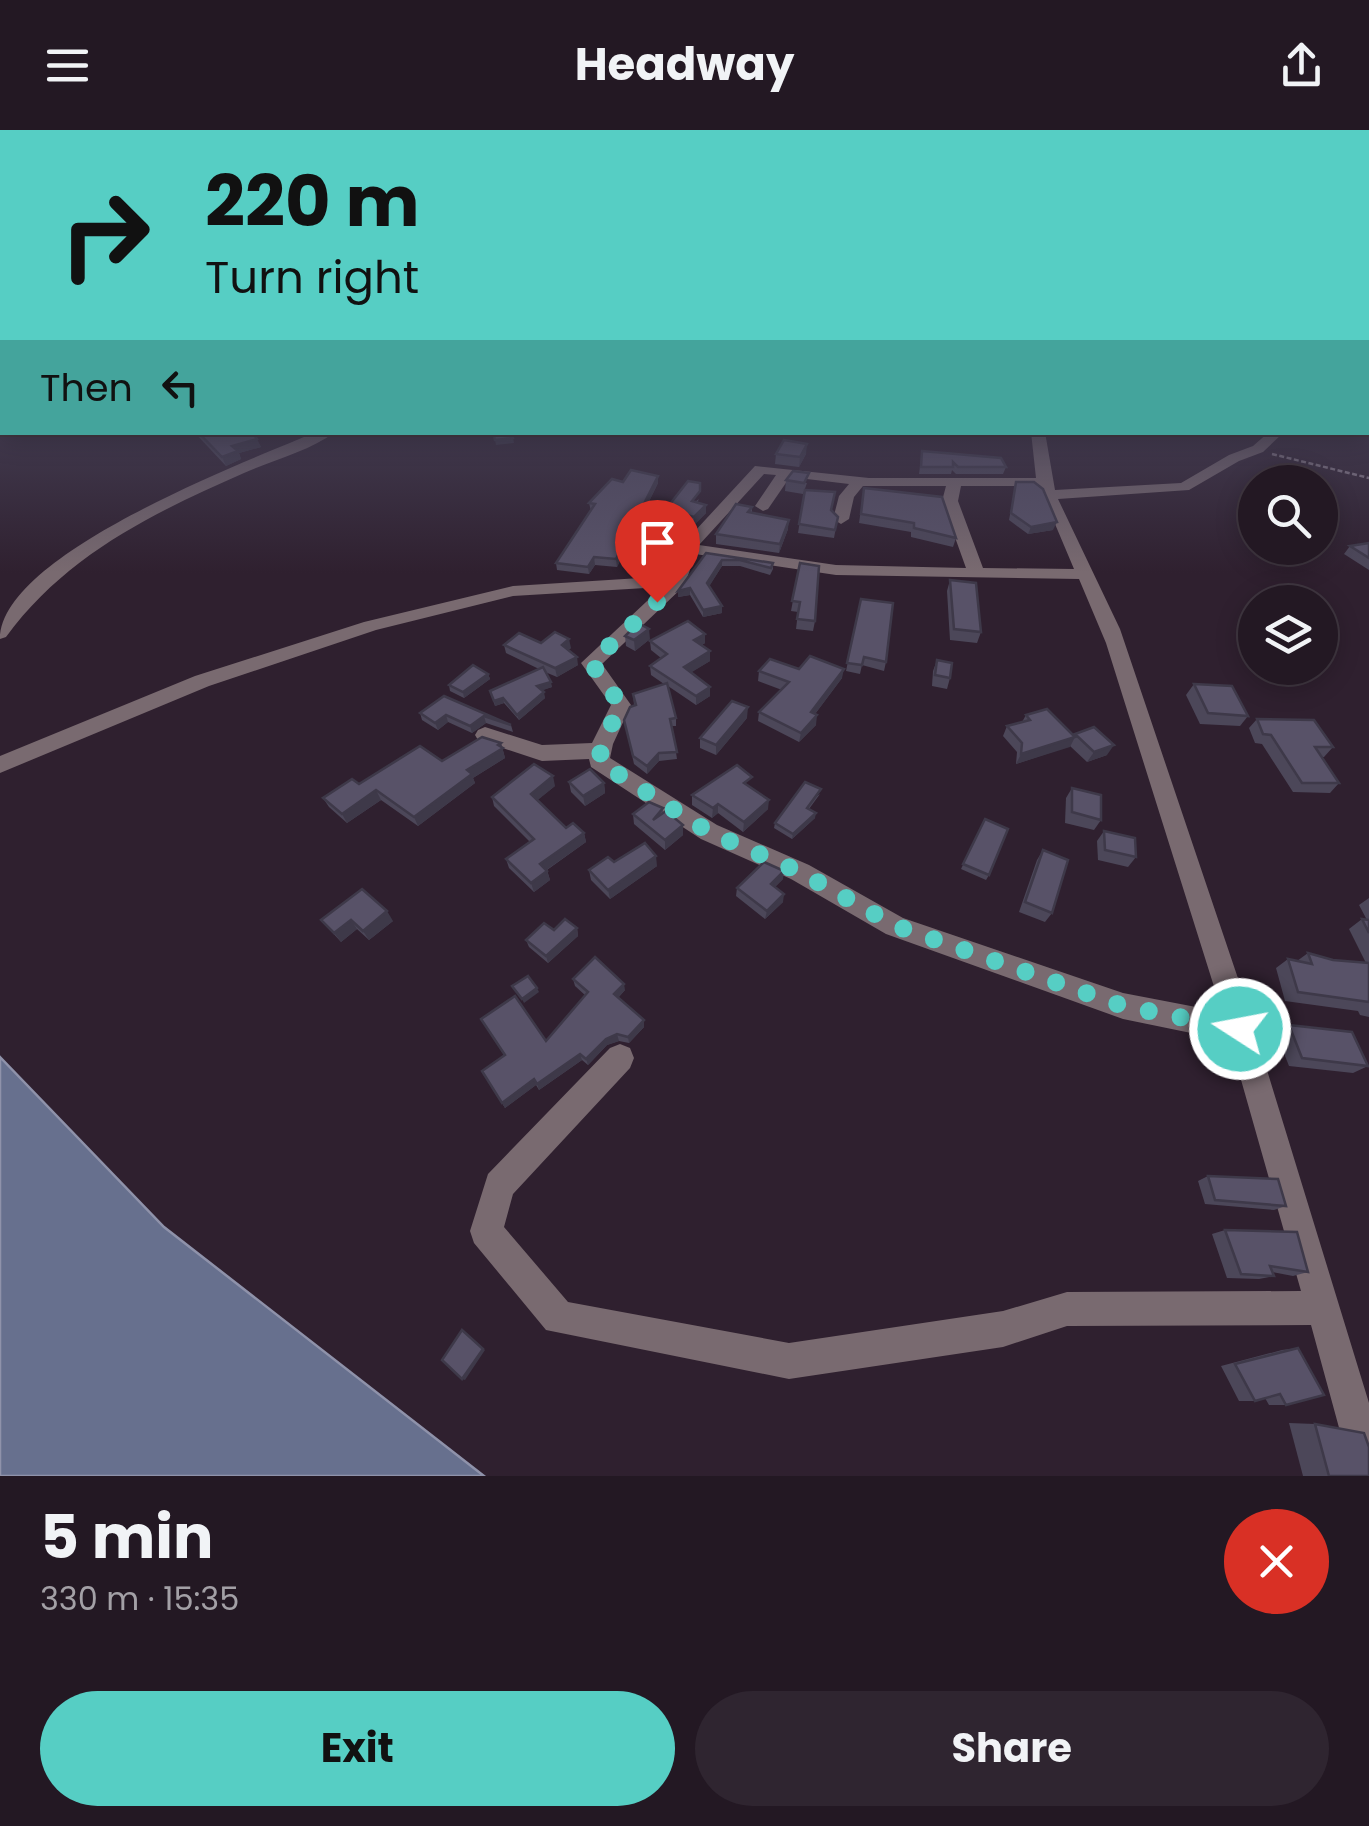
<!DOCTYPE html>
<meta charset="utf-8">
<style>
:root{--surface:#231823;--page:#2f2530;--text:#f1f3f6;--muted:#a3a0a6;--line:#403741;--accent:#56cec4}
body{margin:0;font-family:Poppins,sans-serif;background:var(--page);color:var(--text);height:100vh;display:flex;flex-direction:column;font-size:38px;white-space:nowrap}
*{box-sizing:border-box;margin:0}
p{font-size:32px;color:var(--muted)}
.icon{flex:none;width:55px;height:55px;fill:none;stroke:currentColor;stroke-width:2;stroke-linecap:round;stroke-linejoin:round}
.map{position:relative;height:1346px;overflow:hidden}
.details{display:flex;flex-direction:column;background:var(--surface);flex:1}
.details>*{flex:none}
.banner{position:absolute;left:0px;top:0px;width:1370px;height:305px;box-shadow:0 5px 25px #0003,0 0 0 2px var(--line);background:#56cec4;color:#111;overflow:hidden}
.fabs{position:absolute;left:1238px;top:335px;display:grid;gap:20px}
.fabs a{display:grid;place-items:center;width:100px;height:100px;border-radius:50%;background:var(--surface);box-shadow:0 5px 25px #0003,0 0 0 2px var(--line);font-size:50px}
.pin{position:absolute;display:grid;place-items:center;width:85px;height:85px;color:#fff;margin:-102px -42px;border-radius:50% 50% 50% 0;rotate:-45deg;box-shadow:0 0 10px #0007}
.pin .icon{rotate:45deg}
.me{position:absolute;width:110px;margin:-55px;rotate:281deg;stroke-linejoin:round;filter:drop-shadow(0 0 8px #0008)}
.turn{display:flex;align-items:center;gap:35px;height:210px;padding:0 40px;font-size:45px}
.turn .icon{width:130px;height:130px;stroke-width:2.5}
.turn b{display:block;font-size:70px;line-height:85px}
.then{display:flex;align-items:center;height:95px;padding:0 40px;background:#0003;gap:20px;font-size:38px}
.round{display:grid;place-items:center;flex:none;width:105px;height:105px;border-radius:52px;background:var(--page)}
.overview{display:flex;align-items:center;justify-content:space-between;height:170px;padding:0 40px}
h1{font-size:60px;font-weight:700;line-height:75px}
.button{display:flex;gap:20px;margin-top:auto;padding:20px 40px}
.button a{flex:1;height:115px;border-radius:60px;background:var(--accent);color:#111;font-size:40px;font-weight:700;line-height:115px;text-align:center}
.button a+a{background:var(--page);color:var(--text)}
header{display:flex;justify-content:space-between;align-items:center;height:130px;padding:0 40px;background:var(--surface);font-size:45px;font-weight:700}
.map>svg:first-child{display:block}
.water{fill:#67708e;stroke:#8f92aa;stroke-width:2.5}
.lines{fill:none;stroke-linecap:round;stroke-linejoin:round}
.path{stroke:#928592;stroke-width:2.5;stroke-dasharray:5 2.5;stroke-linecap:butt}
.minor{fill:#796a70;fill-rule:evenodd}
.wall{fill:#4c4759}
.shaded-wall{fill:#3e3949}
.building{fill:#585268;stroke:#3e3949;stroke-width:2.5}
.route{stroke:#56cec4;stroke-width:18;stroke-dasharray:0 32.4}
</style>
<header><svg class="icon" aria-label="menu" viewBox="0 0 24 24"><path d="M4 6h16M4 12h16M4 18h16"/></svg>Headway<svg class="icon" aria-label="share" viewBox="0 0 24 24"><path d="M12 15V3M7 8l5-5 5 5M5 13v7h14v-7"/></svg></header>
<div class="map">
<svg width="1369" height="1346" viewBox="0 0 1369 1346">
<rect width="100%" height="100%" fill="#2f202f"/>
<path class="water" d="M0 927 164 1097 484 1346H0Z"/>
<g class="lines">
<path class="path" d="M1272 324 1369 348"/>
<g class="minor">
<path d="M1369 267V276H1368V268Z"/>
<path d="M316 302H335C310 321 273 330 244 343 153 383 66 425 6 507L0 509C0 424 246 332 316 302Z"/>
<path d="M1031 302H1045L1055 360 1181 353 1229 325 1253 316 1269 302H1284L1263 322 1239 331 1189 360 1058 369 1120 499 1247 875 1369 1273V1346H1353L1350 1338 1311 1195 1067 1196 1003 1217 789 1249 546 1200 474 1113 470 1101 488 1044 610 918 620 914 630 918 634 928 630 938 513 1064 504 1097 568 1172 789 1213 1003 1181 1067 1162 1301 1161 1230 911 1123 889 886 804 791 749 701 709 591 637 589 629 542 631 478 610 475 605 478 600 485 597 542 615 592 613 611 575 581 533 662 457 513 466 376 500 209 556 0 643V626L195 546 364 492 513 456 672 446 682 415 755 336 869 348H1036ZM764 344 776 345 755 376 763 381 768 379 790 347 849 354 839 366 833 389 841 394 849 389 854 367 863 356H946L942 371 966 438 836 435 699 415ZM961 356H1039L1074 439 983 438 958 371ZM695 424 836 445 1079 449 1106 513 1222 882 1123 863 903 788 809 735 717 695 610 628 613 614 631 575 602 534 685 455Z"/>
</g>
</g>
<g class="wall">
<path d="M194 302H252L261 317 239 323 241 329 226 336Z"/>
<path d="M922 321 1006 337 1003 344H956L952 340 951 344H919Z"/>
<path d="M776 324H806L799 337 775 334Z"/>
<path d="M786 350 807 353 803 364 785 361Z"/>
<path d="M623 352 658 353 617 437 595 435 589 444 557 440 556 433 591 381 589 373Z"/>
<path d="M1016 352 1053 400 1028 404 1009 390Z"/>
<path d="M864 358 956 408 953 417 911 407V402L859 393Z"/>
<path d="M805 360 838 387 834 408 798 403Z"/>
<path d="M699 369 697 373 706 383 694 395 683 392 670 418 645 414V406Z"/>
<path d="M752 377V383L788 399 779 423 716 414V404Z"/>
<path d="M1369 413V440L1344 424 1350 416Z"/>
<path d="M706 423 773 433V439L770 445 740 436H722L709 456 722 476V483L703 487 690 465 678 467Z"/>
<path d="M800 433 815 491 813 501 796 499 798 482 791 481Z"/>
<path d="M950 450 981 502 977 513 950 510 947 461Z"/>
<path d="M861 469 886 532 884 541 862 535 860 544 846 541Z"/>
<path d="M705 504V513L702 515 710 531 691 542 710 566 696 575 668 556 676 588V596H672L677 629 659 631 647 644 634 634 624 590 634 575 633 564 664 554 651 545 650 536 661 528 651 520 650 511Z"/>
<path d="M625 506 650 509 635 521 626 516Z"/>
<path d="M541 513 571 518 568 520 578 535 557 547 545 542 552 557 542 560 545 568 519 590 504 573 495 576 490 561 539 539 506 523 504 515Z"/>
<path d="M937 530 950 548 947 559 932 556 933 541Z"/>
<path d="M1259 538H1304L1295 549H1268Z"/>
<path d="M799 539 842 548 815 584 816 595 799 612 758 591 759 582 782 560 758 551 759 541Z"/>
<path d="M488 544 490 549 464 568 450 561 449 555Z"/>
<path d="M1194 554 1248 586 1240 596 1200 594 1186 565Z"/>
<path d="M444 566 511 595 513 602 486 593 472 603 448 592 438 600 422 590 420 583Z"/>
<path d="M1026 585 1074 606 1075 604 1107 625 1087 632 1070 616 1016 634 1017 622 1003 606 1007 596 1022 592Z"/>
<path d="M747 588 716 625 700 618V608Z"/>
<path d="M1257 589 1333 617 1324 627H1321L1339 653 1330 663 1293 662 1262 614 1255 613 1249 598Z"/>
<path d="M501 613 505 628 473 648 475 653 418 696 381 670 347 693 329 677 323 668 359 654Z"/>
<path d="M569 652 604 653 605 663 585 676 571 662Z"/>
<path d="M555 656 537 670 566 698 584 703 586 712 547 740 550 750 534 762 509 738 506 729 530 712 494 676 492 667Z"/>
<path d="M750 657 768 679 743 702 718 683 712 688 692 675V665Z"/>
<path d="M1072 658 1101 690 1094 700 1065 693 1066 668Z"/>
<path d="M820 664 809 679 815 688 792 709 774 698 775 693Z"/>
<path d="M663 678V684L683 695V705L665 720 634 694 633 684Z"/>
<path d="M985 689 989 745 986 750 961 739Z"/>
<path d="M1104 701 1136 727 1128 737 1098 730 1097 711Z"/>
<path d="M1043 720 1052 783 1045 792 1019 782 1037 730Z"/>
<path d="M614 732 657 736 610 769 591 750 589 740Z"/>
<path d="M783 749 775 757 783 772 765 789 736 766 737 758Z"/>
<path d="M1369 768V887L1360 885 1358 881 1285 871 1276 838 1288 829 1297 831 1308 823 1333 830 1366 833 1349 799 1362 789 1367 790 1359 775Z"/>
<path d="M321 790 393 791 369 810 357 799 341 812Z"/>
<path d="M577 798 578 806 548 833 529 817 526 810 554 800Z"/>
<path d="M573 849 625 860 618 868 644 890V897L629 913 619 911 607 915 588 935 582 930 539 960 536 955 505 978 482 941 504 925 481 889 546 911 586 866 575 856Z"/>
<path d="M1289 895 1368 936 1353 943 1289 936 1276 903Z"/>
<path d="M1208 1046 1286 1076 1274 1080 1205 1074 1198 1051Z"/>
<path d="M1225 1100 1308 1142 1293 1146 1272 1142 1274 1146 1259 1149 1227 1148 1212 1104Z"/>
<path d="M1298 1218 1286 1275H1269L1265 1268 1255 1271H1239L1221 1236 1282 1220Z"/>
<path d="M1289 1293 1315 1294 1369 1346H1303Z"/>
</g>
<g class="shaded-wall">
<path d="M513 308 514 313 496 315 495 310Z"/>
<path d="M257 309 261 317 239 323 241 329 226 336 222 327 232 316Z"/>
<path d="M807 314 806 324 799 337 800 327Z"/>
<path d="M658 346V353L617 437 616 429Z"/>
<path d="M706 375V383L694 395V387Z"/>
<path d="M683 384V392L670 418 669 409Z"/>
<path d="M789 390 788 399 779 423 780 414Z"/>
<path d="M1057 392 1053 400 1028 404 1031 397Z"/>
<path d="M594 427 595 435 589 444 588 437Z"/>
<path d="M722 430V436L707 460V453Z"/>
<path d="M690 458V465L678 467V461Z"/>
<path d="M722 476V483L703 487V480Z"/>
<path d="M649 499 650 509 635 521 634 510Z"/>
<path d="M705 504V513L694 519V510Z"/>
<path d="M569 509 571 518 563 523 562 515Z"/>
<path d="M710 521V531L684 547V537Z"/>
<path d="M577 527 578 535 557 547 555 538Z"/>
<path d="M844 539 842 548 809 592 811 582Z"/>
<path d="M488 544 490 549 464 568 463 562Z"/>
<path d="M551 552 552 557 538 562 537 556Z"/>
<path d="M710 557V566L696 575V566Z"/>
<path d="M544 562 545 568 519 590 517 585Z"/>
<path d="M503 568 504 573 495 576 494 571Z"/>
<path d="M748 577 747 588 716 625V615Z"/>
<path d="M446 585 448 592 438 600 435 593Z"/>
<path d="M817 585 816 595 799 612 801 603Z"/>
<path d="M484 586 486 593 472 603 470 596Z"/>
<path d="M1075 607 1070 617 1016 634 1021 624Z"/>
<path d="M501 613 505 628 473 648 475 653 418 696 414 687Z"/>
<path d="M1114 615 1107 625 1087 632 1094 622Z"/>
<path d="M659 623V631L647 644V636Z"/>
<path d="M553 646 555 656 533 674 531 664Z"/>
<path d="M604 653 605 663 585 676 583 666Z"/>
<path d="M376 660 381 670 347 693 342 684Z"/>
<path d="M769 670 768 679 743 702 744 692Z"/>
<path d="M718 674V683L712 688 713 678Z"/>
<path d="M816 683 815 688 792 709 793 704Z"/>
<path d="M683 695V705L665 720V710Z"/>
<path d="M584 703 586 712 542 743 540 734Z"/>
<path d="M656 726 657 736 610 769 608 760Z"/>
<path d="M547 741 550 750 534 762 531 753Z"/>
<path d="M784 741 783 749 769 762 771 754Z"/>
<path d="M784 764 783 772 765 789 767 781Z"/>
<path d="M387 781 393 791 369 810 363 801Z"/>
<path d="M351 790 357 799 341 812 334 803Z"/>
<path d="M577 798 578 806 548 833 546 826Z"/>
<path d="M624 854 625 860 615 871 614 864Z"/>
<path d="M537 858 539 862 524 873 522 869Z"/>
<path d="M644 890V897L629 913 628 907Z"/>
<path d="M617 904 619 911 607 915 588 935 586 929 606 909Z"/>
<path d="M580 924 582 930 539 960 537 954Z"/>
<path d="M534 949 536 955 505 978 502 973Z"/>
<path d="M462 1200 485 1220 465 1250 462 1249Z"/>
</g>
<g class="building">
<path d="M198 302H252L257 309 232 316 238 321 222 327Z"/>
<path d="M493 302H511L513 308 495 310Z"/>
<path d="M784 310 807 314 800 327 776 324Z"/>
<path d="M922 321 1001 328 1006 337H958L953 332V337H921Z"/>
<path d="M631 340 658 346 616 429 594 427 588 437 556 433 595 374 589 373 612 349 623 352Z"/>
<path d="M793 341 809 343 804 353 786 350Z"/>
<path d="M688 351 700 353V361L692 371 706 375 694 387 683 384 669 409 645 406Z"/>
<path d="M1016 352H1034L1043 359 1057 392 1031 397 1011 383Z"/>
<path d="M864 358 942 367 956 408 914 398V393L861 384Z"/>
<path d="M805 360 835 362 831 380 838 387 835 400 799 394Z"/>
<path d="M736 374 752 377 748 382 789 390 780 414 716 404Z"/>
<path d="M1369 413V428L1350 416Z"/>
<path d="M706 423 773 433 771 438 740 430H722L707 453 722 476 703 480 690 458 678 461Z"/>
<path d="M800 433 819 436 815 491 797 489 800 472 792 471Z"/>
<path d="M950 450 976 453 981 502 954 499Z"/>
<path d="M861 469 893 473 886 532 864 527 862 535 847 533Z"/>
<path d="M688 491 705 504 694 510 710 521 684 537 710 557 696 566 650 536 667 524 650 511Z"/>
<path d="M638 493 649 499 634 510 625 506Z"/>
<path d="M555 502 569 509 562 515 577 527 555 538 504 515 519 503 541 513Z"/>
<path d="M810 526 844 539 811 582 817 585 801 603 759 582 789 552 759 541 770 529 799 539Z"/>
<path d="M937 530 952 533 950 548 935 545Z"/>
<path d="M473 535 488 544 463 562 449 555Z"/>
<path d="M543 537 551 552 537 556 544 562 517 585 503 568 494 571 490 561Z"/>
<path d="M667 553 676 588 670 589 677 622 659 623 647 636 633 626 624 590 630 577 636 575 633 564Z"/>
<path d="M1194 554 1232 556 1248 586 1208 583Z"/>
<path d="M444 566 511 595 484 586 470 596 446 585 435 593 420 583Z"/>
<path d="M732 571 748 577 716 615 700 608Z"/>
<path d="M1047 579 1075 607 1021 624 1022 613 1007 596 1030 590 1026 585Z"/>
<path d="M1257 589 1314 590 1333 617H1315L1339 653H1302L1271 605 1263 604Z"/>
<path d="M1094 597 1114 615 1094 622 1075 604Z"/>
<path d="M482 607 501 613 498 615 503 618 467 640 472 644 414 687 376 660 342 684 323 668 352 649 359 654 420 616 442 631Z"/>
<path d="M534 634 553 646 531 664 566 698 573 693 584 703 540 734 547 741 531 753 506 729 534 709 492 667Z"/>
<path d="M737 635 752 647 744 653 769 670 744 692 718 674 713 678 692 665Z"/>
<path d="M590 639 604 653 583 666 569 652Z"/>
<path d="M805 652 821 659 807 678 816 683 793 704 775 693Z"/>
<path d="M1072 658 1101 665V690L1072 682Z"/>
<path d="M649 672 663 678 653 690 666 681 683 695 665 710 633 684Z"/>
<path d="M985 689 1008 699 989 745 963 734Z"/>
<path d="M1104 701 1135 708 1136 727 1105 720Z"/>
<path d="M645 713 656 726 608 760 589 740 608 727 614 732Z"/>
<path d="M1043 720 1068 730 1052 783 1025 772Z"/>
<path d="M764 732 784 741 771 754 784 764 767 781 737 758Z"/>
<path d="M362 759 387 781 363 801 351 790 334 803 321 790Z"/>
<path d="M565 789 577 798 546 826 526 810 544 793 554 800Z"/>
<path d="M1362 789 1369 790V803Z"/>
<path d="M1308 823 1333 830 1369 833V872L1298 862 1288 829 1312 834Z"/>
<path d="M595 827 624 854 614 864 644 890 628 907 617 904 606 909 586 929 580 924 537 954 534 949 502 973 482 941 505 925 481 889 515 866 546 911 588 862 573 849Z"/>
<path d="M528 846 537 858 522 869 512 856Z"/>
<path d="M1289 895 1352 902 1368 936 1302 928Z"/>
<path d="M1208 1046 1278 1049 1286 1076 1215 1070Z"/>
<path d="M1225 1100 1297 1102 1308 1142 1270 1136 1274 1146 1241 1144Z"/>
<path d="M462 1200 483 1219 462 1249 442 1230Z"/>
<path d="M1298 1218 1324 1265 1286 1275 1280 1264 1255 1271 1235 1234Z"/>
<path d="M1315 1294 1364 1303 1369 1317V1346H1329Z"/>
</g>
<linearGradient id="sky" x2="0" y2="1"><stop stop-color="#1a121a"/><stop offset="0.57" stop-color="#474258"/><stop offset="1" stop-color="#474258" stop-opacity="0"/></linearGradient>
<rect width="1369" height="443" fill="url(#sky)"/>
<g class="lines">
<path class="route" d="M657 472 591 533 621 575 602 614 599 632 709 702 800 742 896 796 1123 876 1240 899"/>
</g>
</svg>
<div class="fabs">
<a><svg class="icon" aria-label="search" viewBox="0 0 24 24"><circle cx="10" cy="10" r="6"/><path d="M15 15l6 6"/></svg></a>
<a><svg class="icon" aria-label="layers" viewBox="0 0 24 24"><path d="M12 4l9 5-9 5-9-5zM3 14l9 5 9-5"/></svg></a>
</div>
<div class="pin" style="left:657px;top:472px;background:#d93025"><svg class="icon" aria-label="arrive" viewBox="0 0 24 24"><path d="M6 21V4h12l-3 4 3 4H6"/></svg></div>
<svg class="me" style="left:1240px;top:899px" viewBox="-20 -20 40 40"><circle r="17" fill="#56cec4" stroke="#fff" stroke-width="3"/><path d="M0-11L8 9 0 5-8 9z" fill="#fff"/></svg>
<div class="banner">
<div class="turn"><svg class="icon" aria-label="right" viewBox="0 0 24 24"><path d="M7 20v-9h11M14 6l5 5-5 5"/></svg><div><b>220 m</b>Turn right</div></div>
<div class="then">Then<svg class="icon" aria-label="left" viewBox="0 0 24 24"><path d="M17 20v-9H6M10 6l-5 5 5 5"/></svg></div>
</div>
</div>
<section class="details">
<div class="overview"><div><h1>5 min</h1><p>330 m · 15:35</p></div><a class="round" style="background:#d93025;color:#fff"><svg class="icon" aria-label="close" viewBox="0 0 24 24"><path d="M6 6l12 12M18 6L6 18"/></svg></a></div>
<div class="button"><a>Exit</a><a>Share</a></div>
</section>
